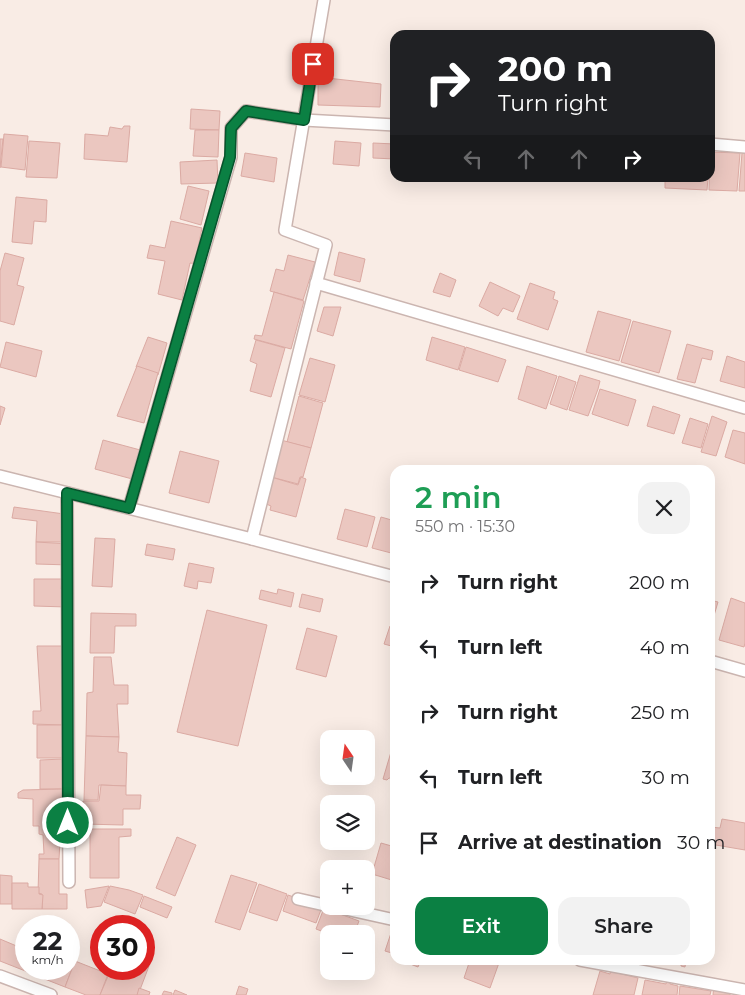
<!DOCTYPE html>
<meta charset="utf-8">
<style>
:root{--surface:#fff;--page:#f2f2f2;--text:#202124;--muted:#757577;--accent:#0b8043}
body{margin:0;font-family:Montserrat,sans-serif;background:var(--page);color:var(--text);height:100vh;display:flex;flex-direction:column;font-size:19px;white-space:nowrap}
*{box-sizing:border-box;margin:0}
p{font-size:16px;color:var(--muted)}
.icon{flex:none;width:28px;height:28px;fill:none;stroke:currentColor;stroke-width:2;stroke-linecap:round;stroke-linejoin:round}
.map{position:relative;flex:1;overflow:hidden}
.drawer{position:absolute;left:390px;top:465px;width:325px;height:500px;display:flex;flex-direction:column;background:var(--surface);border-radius:15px;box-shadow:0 5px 20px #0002}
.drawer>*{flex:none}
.hud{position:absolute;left:390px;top:30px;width:325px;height:152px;border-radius:15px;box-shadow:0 5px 20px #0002;background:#202124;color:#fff;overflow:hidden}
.needle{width:32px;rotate:347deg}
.controls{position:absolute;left:320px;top:730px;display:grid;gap:10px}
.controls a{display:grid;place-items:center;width:55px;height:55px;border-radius:10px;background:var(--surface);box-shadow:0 5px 20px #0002;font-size:25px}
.speed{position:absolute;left:15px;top:915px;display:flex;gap:10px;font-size:25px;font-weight:700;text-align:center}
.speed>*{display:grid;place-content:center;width:65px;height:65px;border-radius:50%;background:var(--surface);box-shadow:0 5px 20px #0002;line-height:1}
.speed small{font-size:12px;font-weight:400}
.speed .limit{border:8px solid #d22;background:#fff;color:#111}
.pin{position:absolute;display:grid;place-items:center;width:42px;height:42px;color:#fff;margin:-21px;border-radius:10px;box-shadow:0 2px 8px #0006}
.me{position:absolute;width:55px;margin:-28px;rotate:0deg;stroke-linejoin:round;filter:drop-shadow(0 0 4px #0008)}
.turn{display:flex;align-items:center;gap:18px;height:105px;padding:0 25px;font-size:22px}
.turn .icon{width:65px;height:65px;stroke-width:2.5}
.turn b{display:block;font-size:35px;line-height:42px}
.lanes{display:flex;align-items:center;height:48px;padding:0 25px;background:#0003;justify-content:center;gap:25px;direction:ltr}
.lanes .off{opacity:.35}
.round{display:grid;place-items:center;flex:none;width:52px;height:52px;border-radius:15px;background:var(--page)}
.head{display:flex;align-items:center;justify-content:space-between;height:85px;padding:0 25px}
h1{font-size:30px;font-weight:600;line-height:38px;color:#1e9e55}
.button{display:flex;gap:10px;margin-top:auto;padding:10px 25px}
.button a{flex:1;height:58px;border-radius:15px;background:var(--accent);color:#fff;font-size:20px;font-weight:600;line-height:58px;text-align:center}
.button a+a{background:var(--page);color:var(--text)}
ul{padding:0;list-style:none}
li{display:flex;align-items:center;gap:15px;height:65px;padding:0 25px}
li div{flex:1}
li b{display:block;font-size:19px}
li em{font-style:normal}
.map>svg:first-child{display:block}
.building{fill:#ebc7c0;stroke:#dbaaa3}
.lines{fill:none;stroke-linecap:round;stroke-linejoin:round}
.minor-casing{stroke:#cbb5b0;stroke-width:14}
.minor{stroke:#fff;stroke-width:11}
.route-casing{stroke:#07532c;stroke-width:12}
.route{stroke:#0b8043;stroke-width:9}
</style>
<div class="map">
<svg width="745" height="995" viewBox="0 0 745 995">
<rect width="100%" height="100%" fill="#f9ece5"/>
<g class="building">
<path d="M318 77 381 84 380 107 318 105Z"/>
<path d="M191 109 220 111 219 130 190 129Z"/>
<path d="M124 126H130L127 162 84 159 85 134 108 136 110 127 122 129Z"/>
<path d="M195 130H219L218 157 193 156Z"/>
<path d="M4 134 28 136 25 170 1 167Z"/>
<path d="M0 139H3L0 168Z"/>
<path d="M29 141 60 143 57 178 26 177Z"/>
<path d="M335 141 361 143 359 166 333 164Z"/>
<path d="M373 143 395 144V159L373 158Z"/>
<path d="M710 152 740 153 737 191 709 190Z"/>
<path d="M245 153 277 158 274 182 241 176Z"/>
<path d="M742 153H745V191H739Z"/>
<path d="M217 160 218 183 181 184 180 162Z"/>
<rect x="618" y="178" width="40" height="1"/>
<path d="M665 178H708L707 190 665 188Z"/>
<path d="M188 186 209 191 201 225 180 219Z"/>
<path d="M16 197 47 200 46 222 34 221 32 244 12 242Z"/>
<path d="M171 221 202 228 197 252 201 253 198 264 190 263 182 300 158 294 165 261 147 258 150 245 165 248Z"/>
<path d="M339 252 365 259 360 282 334 275Z"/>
<path d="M5 253 24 258 17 285 24 287 14 325 0 321V271Z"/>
<path d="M288 255 315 262 303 300 270 291 276 269 284 271Z"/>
<path d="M440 273 456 280 450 297 433 292Z"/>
<path d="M490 282 520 296 513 312 503 308 498 316 479 306Z"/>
<path d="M530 283 555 292 553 299 558 301 548 330 517 319Z"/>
<path d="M274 292 304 301 291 349 254 339 255 335 262 336Z"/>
<path d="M324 307H341L333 336 317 331Z"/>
<path d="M598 311 631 320 619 361 586 352Z"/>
<path d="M633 321 671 331 659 373 621 362Z"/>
<path d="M148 337 167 343 158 375 136 367Z"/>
<path d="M432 337 465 347 458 370 426 360Z"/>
<path d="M256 340 285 348 271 397 250 391 257 364 250 361Z"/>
<path d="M6 342 42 351 36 377 0 367Z"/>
<path d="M687 344 713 351 711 360 702 358 695 383 677 379Z"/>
<path d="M466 347 506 360 498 382 459 370Z"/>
<path d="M727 356 745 362V388L720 381Z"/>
<path d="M310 358 335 365 325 402 299 395Z"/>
<path d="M137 366 158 373 144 423 117 416Z"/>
<path d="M527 366 557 376 546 409 518 399Z"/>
<path d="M580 375 600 381 598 389 588 416 569 410Z"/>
<path d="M559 376 576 382 567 410 550 404Z"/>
<path d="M600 389 636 400 628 426 592 414Z"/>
<path d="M299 396 323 403 311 448 287 442Z"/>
<path d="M0 406 5 408 0 425Z"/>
<path d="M653 406 680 415 674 434 647 426Z"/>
<path d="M712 416 727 422 716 456 701 452Z"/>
<path d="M690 418 708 424 701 448 682 443Z"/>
<path d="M733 430 745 433V464L725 457Z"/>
<path d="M103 440 144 451 136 480 95 469Z"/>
<path d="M281 440 311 448 303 477H300L298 484 271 477Z"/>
<path d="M180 451 219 461 209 503 169 493Z"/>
<path d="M271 477 298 485 301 477 306 479 296 517 270 510 271 506 264 503Z"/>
<path d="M14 507 64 514 63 542H36L37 521 12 518Z"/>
<path d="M345 509 375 517 367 547 337 539Z"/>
<path d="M381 517 395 521V554L372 548Z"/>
<path d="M95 538 115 539 112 587 92 586Z"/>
<path d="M36 542 70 544V565L36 564Z"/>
<path d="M147 544 175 549 173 560 145 555Z"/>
<path d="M189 563 214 568 211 583 198 581 197 589 184 586Z"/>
<path d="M34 579H62L61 589 67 590V607L34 606Z"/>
<path d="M278 589 294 593 291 607 259 599 261 590 277 594Z"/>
<path d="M302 594 323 599 320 612 299 607Z"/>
<path d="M731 598 745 603V643L744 647 719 640Z"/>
<path d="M710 600 718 602 710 629Z"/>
<path d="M207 610 267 625 238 746 177 732Z"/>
<path d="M91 613 136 614V626H115L114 653H90Z"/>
<path d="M390 626 395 628V647L384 644Z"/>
<path d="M307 628 337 636 326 677 296 669Z"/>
<path d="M37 646H63L62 725 33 724V711H41Z"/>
<path d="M94 657H111L114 685H128V704H117L119 737 86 736 87 693 93 692Z"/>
<path d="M37 725H68L67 758H37Z"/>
<path d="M86 736 119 737 118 752 127 753 126 786 99 785 98 800H84Z"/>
<path d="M391 752 395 753V779L389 778 387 780 383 779Z"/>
<path d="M63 759V789H40V760Z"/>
<path d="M101 785 126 786V795H141L140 809H123V825L83 824V801H99Z"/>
<path d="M63 789 59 859H39V854H44L43 835 39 834V826H33V799L18 798V793L23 790Z"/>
<path d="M722 819 745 823V850L710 844V827L720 828Z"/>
<path d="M90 829H131V836L119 837V878H90Z"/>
<path d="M177 837 196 845 175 896 156 888Z"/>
<path d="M381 843 395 847V881L372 874Z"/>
<path d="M39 859H59V894H67V909H42V894L38 893Z"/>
<path d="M0 875 12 876V904H0Z"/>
<path d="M231 875 257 883 240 930 215 922Z"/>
<path d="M12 883H28V887H39V894L43 895 42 909H12Z"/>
<path d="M259 884 287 894 277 921 249 912Z"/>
<path d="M109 886 101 906 87 908 85 890Z"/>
<path d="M110 886 129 890 143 895 135 914 104 902Z"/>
<path d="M288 895 322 907 316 923 283 911Z"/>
<path d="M144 896 172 907 167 918 140 907Z"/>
<path d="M324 908 359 921 354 934H329L316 929Z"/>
<path d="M393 927 395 928V954L385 951Z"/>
<path d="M710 934H714L710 960Z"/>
<path d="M0 939 26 950V969H34L33 974 0 961Z"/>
<path d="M69 959 75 961 65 987 32 974 35 969H69Z"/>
<path d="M405 960H421L418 967 405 962Z"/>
<path d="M470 960H500L490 988 464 978Z"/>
<path d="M681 960H686L685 967 681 966Z"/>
<path d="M75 961 108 974 100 995H86L65 987Z"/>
<path d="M144 964 149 966 138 995H100L111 969H144Z"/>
<path d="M612 966 619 967 618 973 638 978 634 995H593L600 971 610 974Z"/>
<path d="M668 975H671L670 984 678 986 677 995H642L645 980 666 984Z"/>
<path d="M714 985 731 987 730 995H713Z"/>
<path d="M239 986 248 989 246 995H236Z"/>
<path d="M680 986 711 991 710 995H679Z"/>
<path d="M139 988 150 992 149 995H137Z"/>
<path d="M175 990 187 995H173Z"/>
<path d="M164 991 172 993V995H162Z"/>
</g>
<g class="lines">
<g class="minor-casing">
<g id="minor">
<path d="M710 144 745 147"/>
<path d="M316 283 745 408"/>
<path d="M0 476 252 539 395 577"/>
<path d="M67 493 69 882"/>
<path d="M129 508 231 157V128L246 111 304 120 395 125"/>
<path d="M252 539 326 245 285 230 324 0"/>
<path d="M710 661 745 671"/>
<path d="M298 899 329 906"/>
<path d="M332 906 395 920"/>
<path d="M580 960 745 990"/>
<path d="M0 976 51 995"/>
</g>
</g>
<use href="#minor" class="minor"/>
</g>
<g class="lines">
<g class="route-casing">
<path id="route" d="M68 823 67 493 129 508 230 157 231 128 246 111 304 120 313 64"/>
</g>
<use href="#route" class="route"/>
</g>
</svg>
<div class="controls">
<a><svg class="needle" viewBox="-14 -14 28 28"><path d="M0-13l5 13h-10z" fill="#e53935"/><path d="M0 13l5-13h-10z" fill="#757577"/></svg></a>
<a><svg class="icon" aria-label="layers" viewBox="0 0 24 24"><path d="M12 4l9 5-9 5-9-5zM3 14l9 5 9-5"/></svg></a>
<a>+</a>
<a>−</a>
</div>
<div class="speed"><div>22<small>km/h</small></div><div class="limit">30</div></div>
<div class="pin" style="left:313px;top:64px;background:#d93025"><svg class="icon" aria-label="arrive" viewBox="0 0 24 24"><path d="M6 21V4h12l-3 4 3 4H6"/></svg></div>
<svg class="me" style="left:68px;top:823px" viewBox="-20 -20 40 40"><circle r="17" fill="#0b8043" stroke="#fff" stroke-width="3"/><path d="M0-11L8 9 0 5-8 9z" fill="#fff"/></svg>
<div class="hud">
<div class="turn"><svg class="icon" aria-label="right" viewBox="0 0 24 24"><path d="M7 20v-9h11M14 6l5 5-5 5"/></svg><div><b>200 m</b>Turn right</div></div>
<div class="lanes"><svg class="icon off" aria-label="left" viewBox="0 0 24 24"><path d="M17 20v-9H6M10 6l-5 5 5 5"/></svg><svg class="icon off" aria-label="ahead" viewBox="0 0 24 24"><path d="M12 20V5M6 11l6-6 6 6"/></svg><svg class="icon off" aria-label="ahead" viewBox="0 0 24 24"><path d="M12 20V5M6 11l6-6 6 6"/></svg><svg class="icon" aria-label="right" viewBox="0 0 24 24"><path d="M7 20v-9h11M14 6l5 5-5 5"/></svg></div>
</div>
<section class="drawer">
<div class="head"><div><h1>2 min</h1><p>550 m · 15:30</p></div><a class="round"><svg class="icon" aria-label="close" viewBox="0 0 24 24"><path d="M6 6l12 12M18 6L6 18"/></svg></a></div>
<ul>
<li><svg class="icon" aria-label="right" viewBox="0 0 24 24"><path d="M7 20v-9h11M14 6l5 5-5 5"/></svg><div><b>Turn right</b></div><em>200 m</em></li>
<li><svg class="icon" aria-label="left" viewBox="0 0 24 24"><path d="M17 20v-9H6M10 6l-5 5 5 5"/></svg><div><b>Turn left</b></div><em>40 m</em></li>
<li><svg class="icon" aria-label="right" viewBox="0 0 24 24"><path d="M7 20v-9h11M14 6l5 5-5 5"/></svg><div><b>Turn right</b></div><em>250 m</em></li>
<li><svg class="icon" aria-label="left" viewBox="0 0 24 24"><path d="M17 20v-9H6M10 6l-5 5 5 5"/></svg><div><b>Turn left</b></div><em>30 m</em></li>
<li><svg class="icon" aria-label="arrive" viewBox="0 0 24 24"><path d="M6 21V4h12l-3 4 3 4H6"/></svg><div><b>Arrive at destination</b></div><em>30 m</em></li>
</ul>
<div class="button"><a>Exit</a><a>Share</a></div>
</section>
</div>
